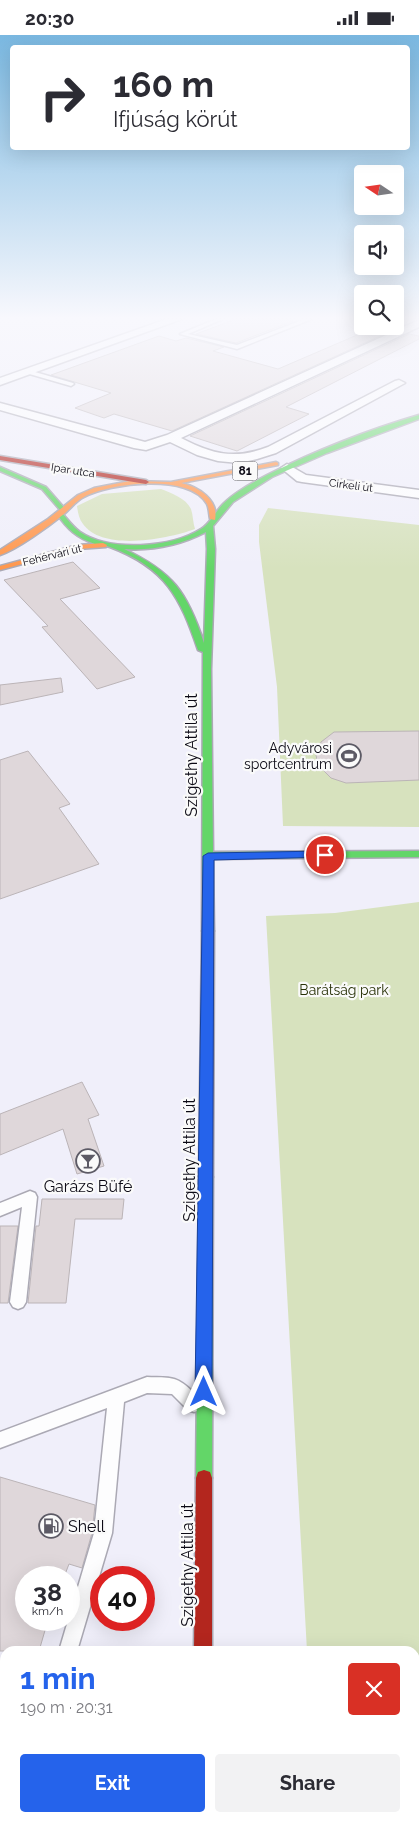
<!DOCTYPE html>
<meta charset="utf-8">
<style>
:root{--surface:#fff;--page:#f2f2f3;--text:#2b2b33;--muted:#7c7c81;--accent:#2563eb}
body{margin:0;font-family:Raleway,sans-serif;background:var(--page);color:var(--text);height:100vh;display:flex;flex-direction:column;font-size:19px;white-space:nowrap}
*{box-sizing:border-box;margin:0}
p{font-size:16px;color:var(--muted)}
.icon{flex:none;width:28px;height:28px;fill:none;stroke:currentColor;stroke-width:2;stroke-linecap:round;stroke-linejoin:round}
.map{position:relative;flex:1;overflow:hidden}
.panel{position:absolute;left:0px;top:1611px;width:420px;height:176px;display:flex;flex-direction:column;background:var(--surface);border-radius:15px 15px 0 0;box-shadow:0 5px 20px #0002}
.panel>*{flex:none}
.banner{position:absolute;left:10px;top:10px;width:400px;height:105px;border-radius:5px;box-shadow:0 5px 20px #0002;background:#fff;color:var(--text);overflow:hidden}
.needle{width:32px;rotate:283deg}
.buttons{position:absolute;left:354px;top:130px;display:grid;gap:10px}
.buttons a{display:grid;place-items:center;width:50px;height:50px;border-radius:5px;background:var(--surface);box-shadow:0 5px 20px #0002;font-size:25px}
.speed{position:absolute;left:15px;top:1531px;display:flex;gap:10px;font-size:25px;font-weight:700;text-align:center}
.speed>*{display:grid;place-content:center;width:65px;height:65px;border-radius:50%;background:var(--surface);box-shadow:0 5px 20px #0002;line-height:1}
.speed small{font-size:12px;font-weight:400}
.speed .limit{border:8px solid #d22;background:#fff;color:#111}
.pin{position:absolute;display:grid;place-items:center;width:42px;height:42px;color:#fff;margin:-21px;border:2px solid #fff;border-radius:50%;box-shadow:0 1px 5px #0007}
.me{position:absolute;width:55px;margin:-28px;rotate:0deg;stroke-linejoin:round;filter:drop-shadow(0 0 4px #0008)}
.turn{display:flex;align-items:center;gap:18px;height:105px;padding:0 20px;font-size:22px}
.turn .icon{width:65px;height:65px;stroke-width:2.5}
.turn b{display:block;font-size:35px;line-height:42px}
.round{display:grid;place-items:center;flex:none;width:52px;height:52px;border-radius:5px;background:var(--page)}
.overview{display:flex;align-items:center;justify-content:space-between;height:85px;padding:0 20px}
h1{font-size:30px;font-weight:700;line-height:38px;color:var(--accent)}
.action{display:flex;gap:10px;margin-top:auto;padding:10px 20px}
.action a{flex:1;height:58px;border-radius:5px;background:var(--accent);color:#fff;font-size:20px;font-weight:700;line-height:58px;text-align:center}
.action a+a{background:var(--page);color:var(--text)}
.status{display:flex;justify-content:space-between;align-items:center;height:35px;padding:0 25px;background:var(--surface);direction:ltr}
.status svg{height:14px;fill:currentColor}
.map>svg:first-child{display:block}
.green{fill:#d7e2be}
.building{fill:#dfd7da;stroke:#bbb4b7}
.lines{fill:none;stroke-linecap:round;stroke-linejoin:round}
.lane-casing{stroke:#aba9b4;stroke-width:3}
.street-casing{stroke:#aba9b4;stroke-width:3}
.fast-casing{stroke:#aba9b4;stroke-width:3}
.slow-casing{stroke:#aba9b4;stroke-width:3}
.jam-casing{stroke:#aba9b4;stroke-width:3}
.lane{fill:#fdfdfe;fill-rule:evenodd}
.street{fill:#fdfdfe;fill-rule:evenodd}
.fast{fill:#63d668;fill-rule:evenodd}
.slow{fill:#ff974d;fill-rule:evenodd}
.jam{fill:#b3261e;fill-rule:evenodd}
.route{fill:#2563eb;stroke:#184099}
.labels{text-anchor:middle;stroke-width:4.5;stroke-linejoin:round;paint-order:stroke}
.far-street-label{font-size:11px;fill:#0c0a15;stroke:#fafafa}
.shield{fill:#fafafa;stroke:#53525a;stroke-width:1}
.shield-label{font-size:12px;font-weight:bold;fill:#0c0a15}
.poi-label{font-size:14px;fill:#0c0a15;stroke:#fafafa;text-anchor:end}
.park-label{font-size:14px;fill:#293208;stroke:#fafafa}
.near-street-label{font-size:16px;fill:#0c0a15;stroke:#fafafa}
.near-poi-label{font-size:16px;fill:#0c0a15;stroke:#fafafa}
</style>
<div class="status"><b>20:30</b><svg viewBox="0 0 49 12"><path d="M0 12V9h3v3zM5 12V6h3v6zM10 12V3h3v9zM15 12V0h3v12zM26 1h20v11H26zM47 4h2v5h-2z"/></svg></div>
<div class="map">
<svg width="419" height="1787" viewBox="0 0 419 1787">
<rect width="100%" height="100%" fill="#f0effa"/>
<g class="green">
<path d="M161 454C171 458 186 463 191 474 193 480 193 488 195 494 168 504 103 517 83 489 79 484 78 478 77 471L102 459Z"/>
<path d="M268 473 419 490V792L283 791 277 652 259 507V490Z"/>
<path d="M419 867V1787H317L316 1783 415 1782V1616H307L266 881 335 878Z"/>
</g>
<g class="building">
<path d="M236 284H293V286L236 308 196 299Z"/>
<path d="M378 291 393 295 172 396 114 379 104 383 75 373 111 358 51 340 159 301 176 306 186 303 224 312 213 316 278 334Z"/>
<path d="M409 299 419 301V304L286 372 309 379 237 416 190 401Z"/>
<path d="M73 527 100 553 60 564 135 642 97 654 42 592 48 591 4 545Z"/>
<path d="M61 643 63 657 0 670V650Z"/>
<path d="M419 696V745L346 748 331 743 318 730 316 720 321 707 334 697Z"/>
<path d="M28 716 70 769 59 773 99 829 0 864V725Z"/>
<path d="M82 1047 99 1080 88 1084 104 1131 77 1139 63 1094 0 1120V1079Z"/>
<path d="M42 1164H124L122 1184H75L66 1268H28L36 1191H39Z"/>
<path d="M0 1191H18L8 1268H0Z"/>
<path d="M0 1442 95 1470 92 1498 82 1533 69 1529 64 1542H26V1585H48L39 1616H0Z"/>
</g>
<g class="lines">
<g class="lane-casing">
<g id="lane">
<path d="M216 284H223L188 299 237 310 305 284H312L237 314 180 299Z"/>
<path d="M28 335 73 348 74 349 71 351 26 338Z"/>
<path d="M30 1156 35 1158 37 1162 26 1267 23 1272 18 1274 13 1272 10 1267 22 1172 0 1181V1168Z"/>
<path d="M147 1342C170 1343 175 1340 192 1356 197 1360 200 1363 202 1369L200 1375 194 1377 188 1375 172 1359 147 1358 124 1367 112 1498 77 1616H59L94 1498 107 1373 0 1413V1397Z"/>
<path d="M0 1701 5 1703V1723L0 1721Z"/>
<rect x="0" y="1728" width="5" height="20"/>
<rect x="20" y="1782" width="20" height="5"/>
</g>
</g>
<g class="street-casing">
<g id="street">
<path d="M167 284H182L0 350V343Z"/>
<path d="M419 285V292L181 403C212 419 234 425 268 412L395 346 399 345 405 348 276 418 257 424 239 428 218 426 197 420 170 407 146 415 134 413 0 375V368L145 407 167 400Z"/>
<path d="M287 429 306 440 419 455V463L302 447 297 446 281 433Z"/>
</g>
</g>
<g class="fast-casing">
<g id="fast">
<path d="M419 380V384L327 418 272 442 233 467 213 491 215 514 211 634 213 817 419 816V822L213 824 214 896 212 899H204L202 896 203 617 198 615C180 562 166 533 110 512 105 510 100 510 95 509 77 503 67 494 57 479L62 478C68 485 73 492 80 497 110 517 171 513 201 494 210 489 215 477 223 469 235 457 252 448 267 440 315 416 368 395 419 380ZM206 497 207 514 204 608C187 557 173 537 124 514 152 516 181 510 206 497Z"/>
<path d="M0 432 46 452 66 475 61 476 42 454 0 436Z"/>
<path d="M206 1136 211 1138 213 1142 212 1443 210 1449 204 1451 198 1449 196 1443 199 1142 201 1138Z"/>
</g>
</g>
<g class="slow-casing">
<g id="slow">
<path d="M276 427 278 428V430L181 448C199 452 219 465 215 485L210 484C209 479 209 473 207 469 189 438 110 448 84 462 76 466 71 473 64 479 49 491 18 514 0 520V515L48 484 78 460 94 453 130 446 171 447Z"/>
<path d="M103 508 107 510 106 512 78 514 0 535V531L78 510Z"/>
<path d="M208 892 214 896 213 1142 211 1146 206 1148 201 1146 199 1142 202 896Z"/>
</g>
</g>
<g class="jam-casing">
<g id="jam">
<path d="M0 421 146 445 149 447 146 449 0 425Z"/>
<path d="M204 1435 210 1437 212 1443V1616H194L196 1443 198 1437Z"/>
<rect x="193" y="1782" width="20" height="5"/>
</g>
</g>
<use href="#lane" class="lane"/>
<use href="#street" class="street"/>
<use href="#fast" class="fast"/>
<use href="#slow" class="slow"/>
<use href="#jam" class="jam"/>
</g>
<linearGradient id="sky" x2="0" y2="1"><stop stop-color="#7ab8e1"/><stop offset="0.53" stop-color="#f8f8fd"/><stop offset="1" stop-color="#f8f8fd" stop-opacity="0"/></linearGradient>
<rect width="419" height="534" fill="url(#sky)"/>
<path class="route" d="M325 816 330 820 329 822 214 825 212 1357 209 1363 204 1365 198 1363 195 1357 203 821 208 818Z"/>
<defs>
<g id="stadium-ring" transform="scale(1.25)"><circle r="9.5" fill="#fafafa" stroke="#5c5a65" stroke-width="1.5"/><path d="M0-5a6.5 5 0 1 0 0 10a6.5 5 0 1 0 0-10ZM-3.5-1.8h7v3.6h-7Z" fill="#5c5a65"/></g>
<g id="bar-ring" transform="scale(1.25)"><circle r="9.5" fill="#fafafa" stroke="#5c5a65" stroke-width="1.5"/><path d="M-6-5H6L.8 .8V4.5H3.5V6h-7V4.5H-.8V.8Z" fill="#5c5a65"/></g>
<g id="fuel-ring" transform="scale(1.25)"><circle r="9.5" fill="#fafafa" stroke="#5c5a65" stroke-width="1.5"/><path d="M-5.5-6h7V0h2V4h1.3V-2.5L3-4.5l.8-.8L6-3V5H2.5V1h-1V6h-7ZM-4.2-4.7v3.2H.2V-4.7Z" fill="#5c5a65"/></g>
</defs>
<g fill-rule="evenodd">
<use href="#stadium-ring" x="349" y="721"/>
<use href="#bar-ring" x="88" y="1126"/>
<use href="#fuel-ring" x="51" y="1491"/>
</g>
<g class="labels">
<g class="far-street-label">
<text transform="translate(73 435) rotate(9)" y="4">Ipar utca</text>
<text transform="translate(351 450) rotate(7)" y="4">Cirkeli út</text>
<text transform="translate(52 520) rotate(-14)" y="4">Fehérvári út</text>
</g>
<rect class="shield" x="232.5" y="426.5" width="25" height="19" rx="4"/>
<g class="shield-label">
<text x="245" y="440">81</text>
</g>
<g class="poi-label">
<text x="332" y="718">Adyvárosi<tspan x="332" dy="16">sportcentrum</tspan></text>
</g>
<g class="park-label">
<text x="344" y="960">Barátság park</text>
</g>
<g class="near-street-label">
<text transform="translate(191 720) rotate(-90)" y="6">Szigethy Attila út</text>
<text transform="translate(189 1125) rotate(-90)" y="6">Szigethy Attila út</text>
<text transform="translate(187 1530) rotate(-90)" y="6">Szigethy Attila út</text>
</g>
<g class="near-poi-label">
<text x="88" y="1157">Garázs Büfé</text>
<text x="68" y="1497" text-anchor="start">Shell</text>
</g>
</g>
</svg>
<div class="buttons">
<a><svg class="needle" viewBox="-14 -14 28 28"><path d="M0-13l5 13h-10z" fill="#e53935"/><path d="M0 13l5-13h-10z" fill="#7c7c81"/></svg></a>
<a><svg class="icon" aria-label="sound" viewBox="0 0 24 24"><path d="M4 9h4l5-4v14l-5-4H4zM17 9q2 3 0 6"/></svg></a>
<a><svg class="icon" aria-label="search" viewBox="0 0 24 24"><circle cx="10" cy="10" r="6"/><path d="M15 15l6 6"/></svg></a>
</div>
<div class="speed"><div>38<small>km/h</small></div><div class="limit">40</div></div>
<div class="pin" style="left:325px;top:820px;background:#d93025"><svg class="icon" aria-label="arrive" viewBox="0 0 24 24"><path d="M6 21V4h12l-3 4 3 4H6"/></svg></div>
<svg class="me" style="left:204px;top:1357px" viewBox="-20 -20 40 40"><path d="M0-17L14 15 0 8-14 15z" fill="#2563eb" stroke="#fff" stroke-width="4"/></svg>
<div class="banner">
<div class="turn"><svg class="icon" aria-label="right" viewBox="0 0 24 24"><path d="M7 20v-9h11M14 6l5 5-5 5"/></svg><div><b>160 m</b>Ifjúság körút</div></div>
</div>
<section class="panel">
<div class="overview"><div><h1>1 min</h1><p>190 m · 20:31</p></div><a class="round" style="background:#d93025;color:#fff"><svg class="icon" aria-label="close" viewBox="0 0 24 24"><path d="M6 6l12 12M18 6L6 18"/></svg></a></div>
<div class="action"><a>Exit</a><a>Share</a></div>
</section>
</div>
